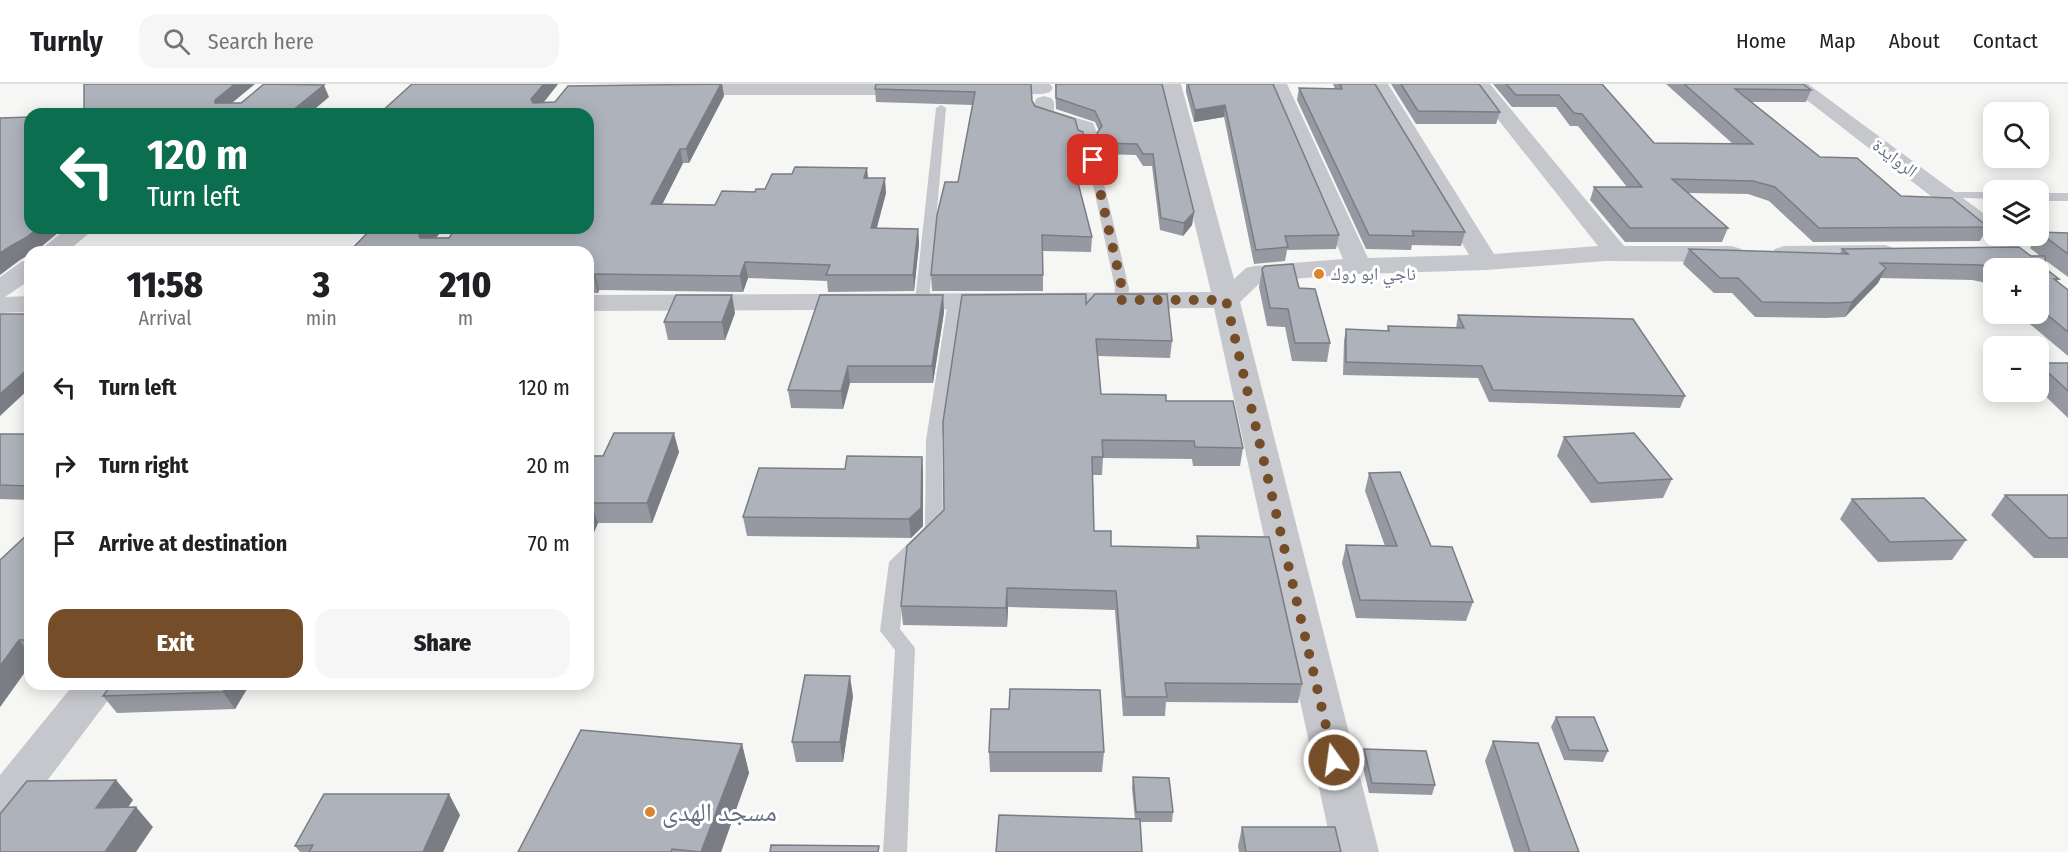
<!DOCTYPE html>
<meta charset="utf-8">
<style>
:root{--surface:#fff;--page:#f6f6f6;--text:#202124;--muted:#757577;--line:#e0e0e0;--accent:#754d29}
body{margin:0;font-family:"Fira Sans Condensed","Noto Naskh Arabic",sans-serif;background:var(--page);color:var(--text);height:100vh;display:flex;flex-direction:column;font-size:22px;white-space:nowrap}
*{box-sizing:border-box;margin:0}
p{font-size:20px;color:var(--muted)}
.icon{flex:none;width:33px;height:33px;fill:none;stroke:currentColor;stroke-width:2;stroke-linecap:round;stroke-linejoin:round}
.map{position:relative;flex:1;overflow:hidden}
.side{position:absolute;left:24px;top:162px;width:570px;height:444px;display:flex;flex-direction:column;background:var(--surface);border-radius:18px;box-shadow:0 3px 15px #0003}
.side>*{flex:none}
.hud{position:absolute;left:24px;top:24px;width:570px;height:126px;border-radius:18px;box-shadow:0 3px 15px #0003;background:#0b6e4f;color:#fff;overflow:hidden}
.buttons{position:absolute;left:1983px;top:18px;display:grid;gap:12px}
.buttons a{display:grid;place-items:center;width:66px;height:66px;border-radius:12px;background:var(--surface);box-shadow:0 3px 15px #0003;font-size:30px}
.pin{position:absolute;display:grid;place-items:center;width:51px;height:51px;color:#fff;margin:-26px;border-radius:12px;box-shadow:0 3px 9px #0006}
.me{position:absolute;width:66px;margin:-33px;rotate:346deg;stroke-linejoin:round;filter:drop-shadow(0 0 4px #0008)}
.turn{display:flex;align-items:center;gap:21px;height:126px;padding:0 24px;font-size:27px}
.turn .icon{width:78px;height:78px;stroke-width:2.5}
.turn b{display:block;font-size:42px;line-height:51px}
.eta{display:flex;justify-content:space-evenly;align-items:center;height:102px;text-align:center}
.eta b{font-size:36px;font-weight:800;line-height:42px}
.action{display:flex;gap:12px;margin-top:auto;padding:12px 24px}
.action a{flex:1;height:69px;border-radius:18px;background:var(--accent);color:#fff;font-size:24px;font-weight:800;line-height:69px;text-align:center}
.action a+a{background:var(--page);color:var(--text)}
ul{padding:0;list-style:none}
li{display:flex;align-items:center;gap:18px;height:78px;padding:0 24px}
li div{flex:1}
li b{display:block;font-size:22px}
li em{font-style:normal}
header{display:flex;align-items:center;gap:36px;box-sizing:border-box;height:84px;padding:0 30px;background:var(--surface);border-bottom:2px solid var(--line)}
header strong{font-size:28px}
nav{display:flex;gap:33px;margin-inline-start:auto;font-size:21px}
.search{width:420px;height:54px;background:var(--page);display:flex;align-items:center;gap:15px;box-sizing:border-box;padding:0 21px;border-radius:18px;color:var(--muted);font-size:22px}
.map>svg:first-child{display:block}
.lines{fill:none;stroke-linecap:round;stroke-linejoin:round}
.service{fill:#c5c7cc;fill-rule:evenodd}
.minor{fill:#c5c7cc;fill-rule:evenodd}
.tertiary{fill:#c5c7cc;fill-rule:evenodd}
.wall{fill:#9699a1}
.shaded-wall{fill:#7a7d83}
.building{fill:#aeb2bb;stroke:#7a7d83;stroke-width:1.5}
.route{stroke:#754d29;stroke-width:10;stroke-dasharray:0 18}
.poi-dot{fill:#dc8330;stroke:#fff;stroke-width:2}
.labels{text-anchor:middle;stroke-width:6;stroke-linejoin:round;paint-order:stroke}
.far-street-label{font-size:18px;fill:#677084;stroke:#fff}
.far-poi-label{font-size:18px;fill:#677084;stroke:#fff;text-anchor:start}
.near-poi-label{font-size:26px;fill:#677084;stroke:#fff;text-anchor:start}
</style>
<header>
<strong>Turnly</strong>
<div class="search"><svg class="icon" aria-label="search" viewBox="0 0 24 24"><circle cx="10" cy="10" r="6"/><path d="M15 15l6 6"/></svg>Search here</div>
<nav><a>Home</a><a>Map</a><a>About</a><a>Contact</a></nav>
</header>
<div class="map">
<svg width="2068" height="768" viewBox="0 0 2068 768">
<rect width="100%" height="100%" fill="#f6f7f4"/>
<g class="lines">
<g class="service">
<path d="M941 21 946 24 929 217 922 221 915 217 936 24Z"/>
<path d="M1088 51 1093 54 1129 204 1128 216 1121 220 1114 216 1115 204 1083 54Z"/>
<path d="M1945 108H1994V115L1941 113 1939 111Z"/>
<rect x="2038" y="109" width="30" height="8"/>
<path d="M955 213 962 217 942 356 943 445 907 480 900 545 915 564 907 768H883L895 566 880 547 889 478 925 443 926 356 948 217Z"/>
</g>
<g class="minor">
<path d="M676 0H921L928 5 925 9 918 11H679L672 9 669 5Z"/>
<path d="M981 0H1050L1053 4 1050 8 1043 10H988L981 8 978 4Z"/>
<path d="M1161 0H1181L1234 195 1246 184 1255 182 1343 175 1267 0H1287L1368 174 1469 171 1368 0H1388L1494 170 1598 162 1470 0H1490L1624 162H1732L1741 165 1745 170 1741 175 1732 178 1605 177 1486 186 1359 190 1262 197 1240 218 1379 768H1333L1214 224 588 227V211L1211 208Z"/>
<path d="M1044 12 1051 14 1054 18V27L1093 39 1099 54 1096 59 1088 60 1080 59 1076 47 1037 34C1032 28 1033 20 1037 14Z"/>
<path d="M67 144H95L67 168H38Z"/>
<path d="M1885 161 1894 164 1898 169 1894 174 1885 177 1784 178 1775 175 1771 170 1775 165 1784 162Z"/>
<path d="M30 175V196L5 213 30 212V228L0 229V193L21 178Z"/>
<path d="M74 600H118L112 611 16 738 0 743V691Z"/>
</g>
<path class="tertiary" d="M1786 0H1808L1994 137V152H2005L2003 154 1994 156 1985 154Z"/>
</g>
<g class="wall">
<path d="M412 0H558L544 18H555L663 0H722L724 12 689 79H683L662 120 715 121 765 105 792 90 867 84 868 94 886 109 877 144 918 145 919 160 914 207 828 208 827 197 748 194 743 208 599 206 598 209H588V168H349L372 144H444L436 154 588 144Z"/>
<path d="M1031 0 1032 17 1035 22 1078 46 1084 56V70H1080V74H1071L1092 153 1091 168 1043 167V207H932L931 191 958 98 973 21 876 18 875 5Z"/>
<path d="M1055 0H1162L1194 128 1192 141 1183 152 1160 146 1152 82H1143L1136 71 1099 70 1097 61V49L1099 47 1095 38 1056 25Z"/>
<path d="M1186 0H1273L1339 151 1336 165 1287 166 1285 177 1254 180 1224 33 1194 38 1186 8Z"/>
<path d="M1333 0H1375L1465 148 1461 162 1412 161 1411 166 1366 165 1297 16 1299 4 1335 5Z"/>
<path d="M1391 0H1479L1500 28 1496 40H1416Z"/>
<path d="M1493 0H1602L1654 59 1733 60 1666 0H1803L1811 6 1806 18H1751L1820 73 1901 112 1988 143 1980 157 1813 158 1769 117 1748 110 1688 109 1728 144 1722 158H1625L1590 116 1594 103H1627L1578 42H1570L1556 23H1512Z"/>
<path d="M2039 148 2068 149V193L2045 176 2046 185 2059 195 2057 197 2068 206V272L2018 230H2038V184H1994V208L1982 198 1972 196 1880 194 1878 199 1845 233 1826 234 1755 233 1732 209H1714L1683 180 1689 165 1840 170 1842 165 2040 172 2030 164 2037 152H2038Z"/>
<path d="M1262 185 1299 204 1330 259 1327 278 1292 277 1285 243 1267 242 1259 203Z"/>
<path d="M943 211 944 228 933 299H850L843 325 791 324 788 306Z"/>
<path d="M1086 220 1172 257 1170 274 1098 272 1101 310 1166 317 1243 364 1240 382H1193L1192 375 1103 374 1102 391H1093L1094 447 1111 462 1196 464 1197 452 1302 600 1298 619 1166 618 1165 632H1123L1115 526 1008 523 1007 543 903 541 901 522 944 426Z"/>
<path d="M735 229 725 256H668L664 238Z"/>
<path d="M1458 231 1685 312 1680 324 1489 318 1478 294 1343 291 1344 257 1346 245 1387 247 1388 242 1456 244Z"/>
<path d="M2038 279H2068V334L2038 305Z"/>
<path d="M0 350H30V416L0 415Z"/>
<path d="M1564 353 1672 395 1663 414 1591 419 1557 372Z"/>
<path d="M679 368 652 439H598L588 462V372Z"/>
<path d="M922 373 923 391V442L911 454 747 452 743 433 845 385Z"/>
<path d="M1369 389 1431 462 1473 518 1466 537 1356 534 1342 479 1346 461 1385 462 1365 407Z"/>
<path d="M2005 411H2068V474H2034L1991 431Z"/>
<path d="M1852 415 1966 456 1952 476 1878 478 1840 435Z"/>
<path d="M30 448V581L0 623V476Z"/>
<path d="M250 600 235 625 117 629 103 612Z"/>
<path d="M853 612 843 678H796L792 658Z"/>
<path d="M1009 625 1104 668 1102 688H990L989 668Z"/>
<path d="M1556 633 1608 667 1603 678 1564 676 1551 643Z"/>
<path d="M1493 657 1579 768H1514L1485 677Z"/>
<path d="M742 660 749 689 721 768H518Z"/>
<path d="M1364 665 1435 701 1432 711 1369 709 1361 675Z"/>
<path d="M1133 693 1173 728 1172 738H1141L1135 735 1132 704Z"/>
<path d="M460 731 443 768H300L295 762Z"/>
<path d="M1242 743 1341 768H1239L1238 762Z"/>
</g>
<g class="shaded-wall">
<path d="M235 0H255L221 28 215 19V16Z"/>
<path d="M544 0H558L535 29 531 15Z"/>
<path d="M721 0H722L724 12 689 79 686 65Z"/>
<path d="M324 1 329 13 309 30H288Z"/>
<path d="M1225 21 1224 33 1194 38 1195 26Z"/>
<path d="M680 65 683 79 655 135 651 120Z"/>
<path d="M867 84 868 98 864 94Z"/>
<path d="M885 94 886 109 872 160 871 144Z"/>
<path d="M1194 128 1192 141 1183 152 1184 139Z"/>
<path d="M38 144H64L36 167 30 168V170L20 176 0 191V169Z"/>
<path d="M425 144H444L425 167 420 154 419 151Z"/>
<path d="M918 145 919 160 914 207 913 191Z"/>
<path d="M745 178 748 194 743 208 740 192Z"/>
<path d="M1886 184 1878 199 1845 233 1852 218Z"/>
<path d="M595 190 599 206 598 209 594 193Z"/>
<path d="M732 211 735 229 725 256 722 238Z"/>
<path d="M943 211 944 228 933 299 932 282Z"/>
<path d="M848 282 850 299 843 325 841 307Z"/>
<path d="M30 283V304L0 332V310Z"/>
<path d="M674 349 679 368 652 439 647 419Z"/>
<path d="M922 373 923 391V442L911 454 909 435Z"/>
<path d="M591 419 598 439 588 462V427Z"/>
<path d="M1007 504 1008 523 1007 543 1006 524Z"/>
<path d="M19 556 30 570V581L0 623V582Z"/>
<path d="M850 592 853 612 843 678 840 658Z"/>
<path d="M228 600H250L235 625 223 608Z"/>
<path d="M742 660 749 689 721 768H701Z"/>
<path d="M116 696 133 716 114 744 96 724Z"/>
<path d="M449 710 460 731 443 768H423Z"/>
<path d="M136 723 153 743 136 768H105Z"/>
</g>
<g class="building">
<path d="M84 0H235L215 16V19H241L264 0 324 1 288 30H84Z"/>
<path d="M412 0H544L531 15 533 19 555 18 568 2 721 0 686 65H680L651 120 715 121 722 107 755 108 756 105H765L772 90H792L795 83 867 84 864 94H885L871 144 918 145 913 191H826L830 181 745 178 740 192 595 190 594 193H588V168H349L372 144H425L419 151 420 154H449L456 144H588V30H379Z"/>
<path d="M876 0H1031L1032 17 1035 22 1075 35 1078 46 1083 48 1084 56H1079L1080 60H1068L1092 153 1042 151 1043 191H931L937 131 945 98H958L975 8 875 5Z"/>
<path d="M1056 0H1162L1194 128 1184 139 1161 134 1153 70H1143L1137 60 1100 59 1097 49 1102 42 1095 27 1056 14Z"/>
<path d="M1188 0H1273L1339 151 1285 152 1288 163 1256 166 1225 21 1195 26Z"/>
<path d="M1340 0H1375L1465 148 1412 147 1414 152 1369 151 1299 4 1342 5Z"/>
<path d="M1401 0H1479L1500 28 1418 27Z"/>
<path d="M1506 0H1602L1654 59 1753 60 1684 0H1803L1811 6 1735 5 1820 73 1857 74 1901 112 1952 114 1988 143 1819 144 1775 103 1753 97 1672 95 1728 144H1630L1594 103H1642L1582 30 1574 29 1559 11H1516Z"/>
<path d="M30 33V144H38L27 153 11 162 0 169V34Z"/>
<path d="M2039 148 2068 149V170Z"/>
<path d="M2019 163 2031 172H2045L2046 185 2059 195H2054L2068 206V248L2038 223V184H1994V186L1990 183 1981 181 1880 179 1886 184 1852 218 1834 219 1762 218 1738 194H1720L1689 165 1848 170 1842 165Z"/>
<path d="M1293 180 1299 204 1315 205 1330 259H1295L1288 225 1270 224 1262 185 1265 182Z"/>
<path d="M1086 210V220L1095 210H1167L1172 257 1096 255 1101 310 1166 311V317H1233L1243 364 1195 363 1194 357 1102 356 1103 373H1092L1094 447H1111V462L1199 464 1197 452 1269 453 1302 600 1165 599 1167 613H1125L1116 507 1007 504 1006 524 901 522 907 462 944 426 943 338 962 211Z"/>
<path d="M676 211H732L722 238H664Z"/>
<path d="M820 211H943L932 282H848L841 307 788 306Z"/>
<path d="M0 230H30V283L0 310Z"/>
<path d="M1458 231 1633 235 1685 312 1493 306 1482 282 1346 278V245L1389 247 1388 242 1464 244Z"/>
<path d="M2038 279H2068V307Z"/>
<path d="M614 349H674L647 419H591L588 427V372H603Z"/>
<path d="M1634 349 1672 395 1598 399 1564 353Z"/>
<path d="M0 350H30V402L0 401Z"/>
<path d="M847 372 922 373 921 424 909 435 743 433 759 384 845 385Z"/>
<path d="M1400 388 1431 462 1452 463 1473 518 1360 516 1346 461 1397 462 1369 389Z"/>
<path d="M2005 411H2068V454H2049Z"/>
<path d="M1924 414 1966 456 1890 458 1852 415Z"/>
<path d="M30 448V556H19L0 582V476Z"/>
<path d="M805 591 850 592 840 658H792Z"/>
<path d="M112 600H228L223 608 103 612Z"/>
<path d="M1010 605 1100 606 1104 668H989L991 625H1009Z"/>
<path d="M1556 633H1594L1608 667 1569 666Z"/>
<path d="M581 646 742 660 701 768 672 765 671 768H518Z"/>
<path d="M1493 657 1538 659 1579 768H1530Z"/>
<path d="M1364 665 1426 667 1435 701 1372 699Z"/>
<path d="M1133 693 1169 694 1173 728H1136Z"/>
<path d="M116 696 96 724 136 723 105 768H0V730L27 697Z"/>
<path d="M324 710H449L423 768H309L313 761 295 762Z"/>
<path d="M999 731 1140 735 1142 768H996Z"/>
<path d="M1242 743H1335L1341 768H1246Z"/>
<path d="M771 761 879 762 878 768H770Z"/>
</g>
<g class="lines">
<path class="route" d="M1093 76 1122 204 1121 216H1226L1334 676"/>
</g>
<g class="poi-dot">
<circle cx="1319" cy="190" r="6"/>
<circle cx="650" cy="728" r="6"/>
</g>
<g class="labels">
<g class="far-street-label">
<text transform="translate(1895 74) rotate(37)" y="6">الروايدة</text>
</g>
<g class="far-poi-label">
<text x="1331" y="196">ناجي ابو روك</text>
</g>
<g class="near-poi-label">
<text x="662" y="737">مسجد الهدى</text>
</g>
</g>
</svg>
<div class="buttons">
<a><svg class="icon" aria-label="search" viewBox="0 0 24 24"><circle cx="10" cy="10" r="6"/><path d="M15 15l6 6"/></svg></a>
<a><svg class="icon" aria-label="layers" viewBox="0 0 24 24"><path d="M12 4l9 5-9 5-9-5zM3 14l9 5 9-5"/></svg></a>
<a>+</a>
<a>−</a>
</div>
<div class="pin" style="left:1093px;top:76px;background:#d93025"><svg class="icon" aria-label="arrive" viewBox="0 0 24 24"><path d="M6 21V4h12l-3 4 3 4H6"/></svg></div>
<svg class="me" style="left:1334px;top:676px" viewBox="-20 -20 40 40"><circle r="17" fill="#754d29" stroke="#fff" stroke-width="3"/><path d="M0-11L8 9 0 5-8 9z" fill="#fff"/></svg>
<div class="hud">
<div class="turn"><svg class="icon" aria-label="left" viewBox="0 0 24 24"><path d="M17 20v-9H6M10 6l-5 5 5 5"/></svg><div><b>120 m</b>Turn left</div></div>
</div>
<section class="side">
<div class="eta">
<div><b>11:58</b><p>Arrival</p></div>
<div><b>3</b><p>min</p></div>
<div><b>210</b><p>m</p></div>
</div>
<ul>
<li><svg class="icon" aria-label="left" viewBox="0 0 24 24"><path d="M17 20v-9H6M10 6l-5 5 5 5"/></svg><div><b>Turn left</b></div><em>120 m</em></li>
<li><svg class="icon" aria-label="right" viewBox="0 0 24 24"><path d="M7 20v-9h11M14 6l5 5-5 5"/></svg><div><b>Turn right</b></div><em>20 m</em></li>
<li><svg class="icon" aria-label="arrive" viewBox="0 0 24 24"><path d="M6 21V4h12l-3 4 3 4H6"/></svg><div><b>Arrive at destination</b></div><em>70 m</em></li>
</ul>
<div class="action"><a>Exit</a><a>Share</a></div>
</section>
</div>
